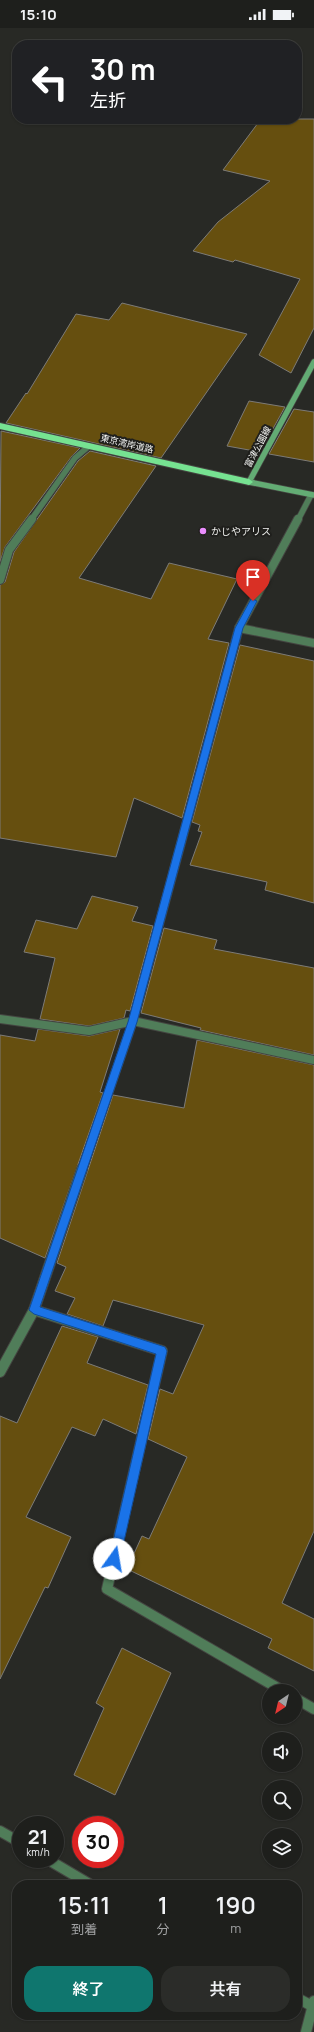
<!DOCTYPE html>
<html lang="ja">
<meta charset="utf-8">
<style>
:root{--surface:#1e1f1c;--page:#2b2c29;--text:#f1f3f6;--muted:#a1a2a3;--line:#3c3d3b;--accent:#0f766e}
body{margin:0;font-family:Manrope,"Noto Sans JP",sans-serif;background:var(--page);color:var(--text);height:100vh;display:flex;flex-direction:column;font-size:15px;white-space:nowrap}
*{box-sizing:border-box;margin:0}
p{font-size:13px;color:var(--muted)}
.icon{flex:none;width:22px;height:22px;fill:none;stroke:currentColor;stroke-width:2;stroke-linecap:round;stroke-linejoin:round}
.map{position:relative;flex:1;overflow:hidden}
.panel{position:absolute;left:12px;top:1852px;width:290px;height:140px;display:flex;flex-direction:column;background:var(--surface);border-radius:16px;box-shadow:0 1px 3px #0004,0 0 0 1px var(--line)}
.panel>*{flex:none}
.top-card{position:absolute;left:12px;top:12px;width:290px;height:84px;border-radius:16px;box-shadow:0 1px 3px #0004,0 0 0 1px var(--line);background:#202124;color:#fff;overflow:hidden}
.needle{width:26px;rotate:215deg}
.fabs{position:absolute;left:262px;top:1656px;display:grid;gap:8px}
.fabs a{display:grid;place-items:center;width:40px;height:40px;border-radius:50%;background:var(--surface);box-shadow:0 1px 3px #0004,0 0 0 1px var(--line);font-size:20px}
.speed{position:absolute;left:12px;top:1788px;display:flex;gap:8px;font-size:20px;font-weight:700;text-align:center}
.speed>*{display:grid;place-content:center;width:52px;height:52px;border-radius:50%;background:var(--surface);box-shadow:0 1px 3px #0004,0 0 0 1px var(--line);line-height:1}
.speed small{font-size:10px;font-weight:400}
.speed .limit{border:6px solid #d22;background:#fff;color:#111}
.pin{position:absolute;display:grid;place-items:center;width:34px;height:34px;color:#fff;margin:-41px -17px;border-radius:50% 50% 50% 0;rotate:-45deg;box-shadow:0 0 4px #0007}
.pin .icon{rotate:45deg}
.me{position:absolute;width:44px;margin:-22px;rotate:13deg;stroke-linejoin:round;filter:drop-shadow(0 0 3px #0008)}
.turn{display:flex;align-items:center;gap:14px;height:84px;padding:0 12px;font-size:18px}
.turn .icon{width:52px;height:52px;stroke-width:2.5}
.turn b{display:block;font-size:28px;line-height:34px}
.eta{display:flex;justify-content:space-evenly;align-items:center;height:68px;text-align:center}
.eta b{font-size:24px;font-weight:600;line-height:28px}
.action{display:flex;gap:8px;margin-top:auto;padding:8px 12px}
.action a{flex:1;height:46px;border-radius:16px;background:var(--accent);color:#fff;font-size:16px;font-weight:600;line-height:46px;text-align:center}
.action a+a{background:var(--page);color:var(--text)}
.status{display:flex;justify-content:space-between;align-items:center;height:28px;padding:0 20px;background:var(--surface);direction:ltr}
.status svg{height:11px;fill:currentColor}
.map>svg:first-child{display:block}
.building{fill:#664f0f;stroke:#7d7b77}
.lines{fill:none;stroke-linecap:round;stroke-linejoin:round}
.service-far1-casing{stroke:#444541;stroke-width:7}
.service-casing{stroke:#444541;stroke-width:10}
.minor-far2-casing{stroke:#444541;stroke-width:7}
.minor-far1-casing{stroke:#444541;stroke-width:10}
.minor-casing{stroke:#444541;stroke-width:12}
.tertiary-casing{stroke:#444541;stroke-width:12}
.secondary-casing{stroke:#444541;stroke-width:7}
.trunk-casing{stroke:#444541;stroke-width:2}
.service-far1{stroke:#507d59;stroke-width:5.5}
.service{stroke:#507d59;stroke-width:8}
.minor-far2{stroke:#507d59;stroke-width:5.5}
.minor-far1{stroke:#507d59;stroke-width:8}
.minor{stroke:#507d59;stroke-width:10}
.tertiary{stroke:#507d59;stroke-width:10}
.secondary{stroke:#63ac74;stroke-width:5.5}
.trunk{fill:#76e291;fill-rule:evenodd}
.route{fill:#1a73e8;stroke:#114b97}
.poi-dot{fill:#ea8dfd;stroke:#1f1f1c;stroke-width:1.5}
.labels{text-anchor:middle;stroke-width:4;stroke-linejoin:round;paint-order:stroke}
.far-street-label{font-size:9px;fill:#f1f2f0;stroke:#1f1f1c}
.poi-label{font-size:10px;fill:#f1f2f0;stroke:#1f1f1c;text-anchor:start}
</style>
<div class="status"><b>15:10</b><svg viewBox="0 0 49 12"><path d="M0 12V9h3v3zM5 12V6h3v6zM10 12V3h3v9zM15 12V0h3v12zM26 1h20v11H26zM47 4h2v5h-2z"/></svg></div>
<div class="map">
<svg width="314" height="2004" viewBox="0 0 314 2004">
<rect width="100%" height="100%" fill="#282925"/>
<g class="building">
<path d="M261 91H314V300L291 345 259 327 300 251 235 232 233 234 193 223 218 194 270 153 223 142Z"/>
<path d="M122 275 247 306 161 430 6 395 26 365 27 366 76 286 109 292Z"/>
<path d="M249 373 285 379 260 424 227 418Z"/>
<path d="M294 381 314 384V434L269 426Z"/>
<path d="M1 403 80 420 72 428 5 519 0 534Z"/>
<path d="M90 423 156 438 79 550 151 571 169 535 237 551 208 611 229 615 182 790 134 770 116 829 0 810V557L5 554 14 524 78 433Z"/>
<path d="M240 617 314 633V875L265 862 267 854 190 837 202 804 198 803 200 797 192 794Z"/>
<path d="M92 868 138 879 132 893 153 898 130 983 126 982 124 990 89 998 40 991 55 930 24 924 36 892 77 901Z"/>
<path d="M164 900 217 912 214 921 314 940V1027L200 1002 201 1000 141 985Z"/>
<path d="M38 1001 89 1008 120 1001 100 1064 103 1065 45 1230 0 1210V1007L35 1013Z"/>
<path d="M197 1012 314 1037V1503L282 1575 314 1591V1643L268 1620 272 1611 127 1541 142 1508 149 1511 187 1429 148 1411 160 1361 173 1366 204 1297 113 1272 103 1298 67 1286 75 1270 55 1263 66 1239 57 1235 113 1067 184 1080Z"/>
<path d="M62 1298 98 1309 87 1335 148 1357 136 1406 103 1391 95 1408 72 1399 26 1489 71 1509 48 1560 45 1559 0 1651V1388L17 1395Z"/>
<path d="M122 1620 171 1645 115 1767 74 1747 104 1680 96 1675Z"/>
</g>
<g class="lines">
<g class="service-far1-casing">
<path id="service-far1" d="M31 492 75 430 89 418"/>
</g>
<g class="service-casing">
<path id="service" d="M0 552 9 522 32 491"/>
</g>
<g class="minor-far2-casing">
<path id="minor-far2" d="M298 492 311 467"/>
</g>
<g class="minor-far1-casing">
<g id="minor-far1">
<path d="M239 600 314 615"/>
<path d="M0 991 89 1003 133 993 314 1032"/>
<path d="M82 1142 133 993 239 600 298 491"/>
</g>
</g>
<g class="minor-casing">
<g id="minor">
<path d="M34 1282 162 1323 107 1561 283 1663"/>
<path d="M0 1344 34 1282 82 1141"/>
<path d="M295 1670 314 1681"/>
<path d="M306 2004 314 1973"/>
</g>
</g>
<g class="tertiary-casing">
<g id="tertiary">
<path d="M0 1803 21 1815"/>
<path d="M47 1831 91 1857"/>
<path d="M297 1970 314 1979"/>
</g>
</g>
<g class="secondary-casing">
<path id="secondary" d="M314 334 249 454 314 467"/>
</g>
<g class="trunk-casing">
<path id="trunk" d="M0 395 249 451 253 454 249 457 0 401Z"/>
</g>
<use href="#service-far1" class="service-far1"/>
<use href="#service" class="service"/>
<use href="#minor-far2" class="minor-far2"/>
<use href="#minor-far1" class="minor-far1"/>
<use href="#minor" class="minor"/>
<use href="#tertiary" class="tertiary"/>
<use href="#secondary" class="secondary"/>
<use href="#trunk" class="trunk"/>
</g>
<path class="route" d="M251 571H253L257 573 243 600 137 994 40 1279 162 1318 165 1319 167 1323 120 1531 118 1535 114 1537 110 1535 109 1531 156 1326 34 1286 29 1282 128 994 235 600Z"/>
<circle class="poi-dot" cx="203" cy="503" r="4"/>
<g class="labels">
<g class="far-street-label">
<text transform="translate(127 416) rotate(13)" y="3">東京湾岸道路</text>
<text transform="translate(258 419) rotate(-62)" y="3">富津公園線</text>
</g>
<g class="poi-label">
<text x="211" y="507">かじやアリス</text>
</g>
</g>
</svg>
<div class="fabs">
<a><svg class="needle" viewBox="-14 -14 28 28"><path d="M0-13l5 13h-10z" fill="#e53935"/><path d="M0 13l5-13h-10z" fill="#a1a2a3"/></svg></a>
<a><svg class="icon" aria-label="sound" viewBox="0 0 24 24"><path d="M4 9h4l5-4v14l-5-4H4zM17 9q2 3 0 6"/></svg></a>
<a><svg class="icon" aria-label="search" viewBox="0 0 24 24"><circle cx="10" cy="10" r="6"/><path d="M15 15l6 6"/></svg></a>
<a><svg class="icon" aria-label="layers" viewBox="0 0 24 24"><path d="M12 4l9 5-9 5-9-5zM3 14l9 5 9-5"/></svg></a>
</div>
<div class="speed"><div>21<small>km/h</small></div><div class="limit">30</div></div>
<div class="pin" style="left:253px;top:573px;background:#d93025"><svg class="icon" aria-label="arrive" viewBox="0 0 24 24"><path d="M6 21V4h12l-3 4 3 4H6"/></svg></div>
<svg class="me" style="left:114px;top:1531px" viewBox="-20 -20 40 40"><circle r="19" fill="#fff"/><path d="M0-13L10 11 0 6-10 11z" fill="#1a73e8"/></svg>
<div class="top-card">
<div class="turn"><svg class="icon" aria-label="left" viewBox="0 0 24 24"><path d="M17 20v-9H6M10 6l-5 5 5 5"/></svg><div><b>30 m</b>左折</div></div>
</div>
<section class="panel">
<div class="eta">
<div><b>15:11</b><p>到着</p></div>
<div><b>1</b><p>分</p></div>
<div><b>190</b><p>m</p></div>
</div>
<div class="action"><a>終了</a><a>共有</a></div>
</section>
</div>
